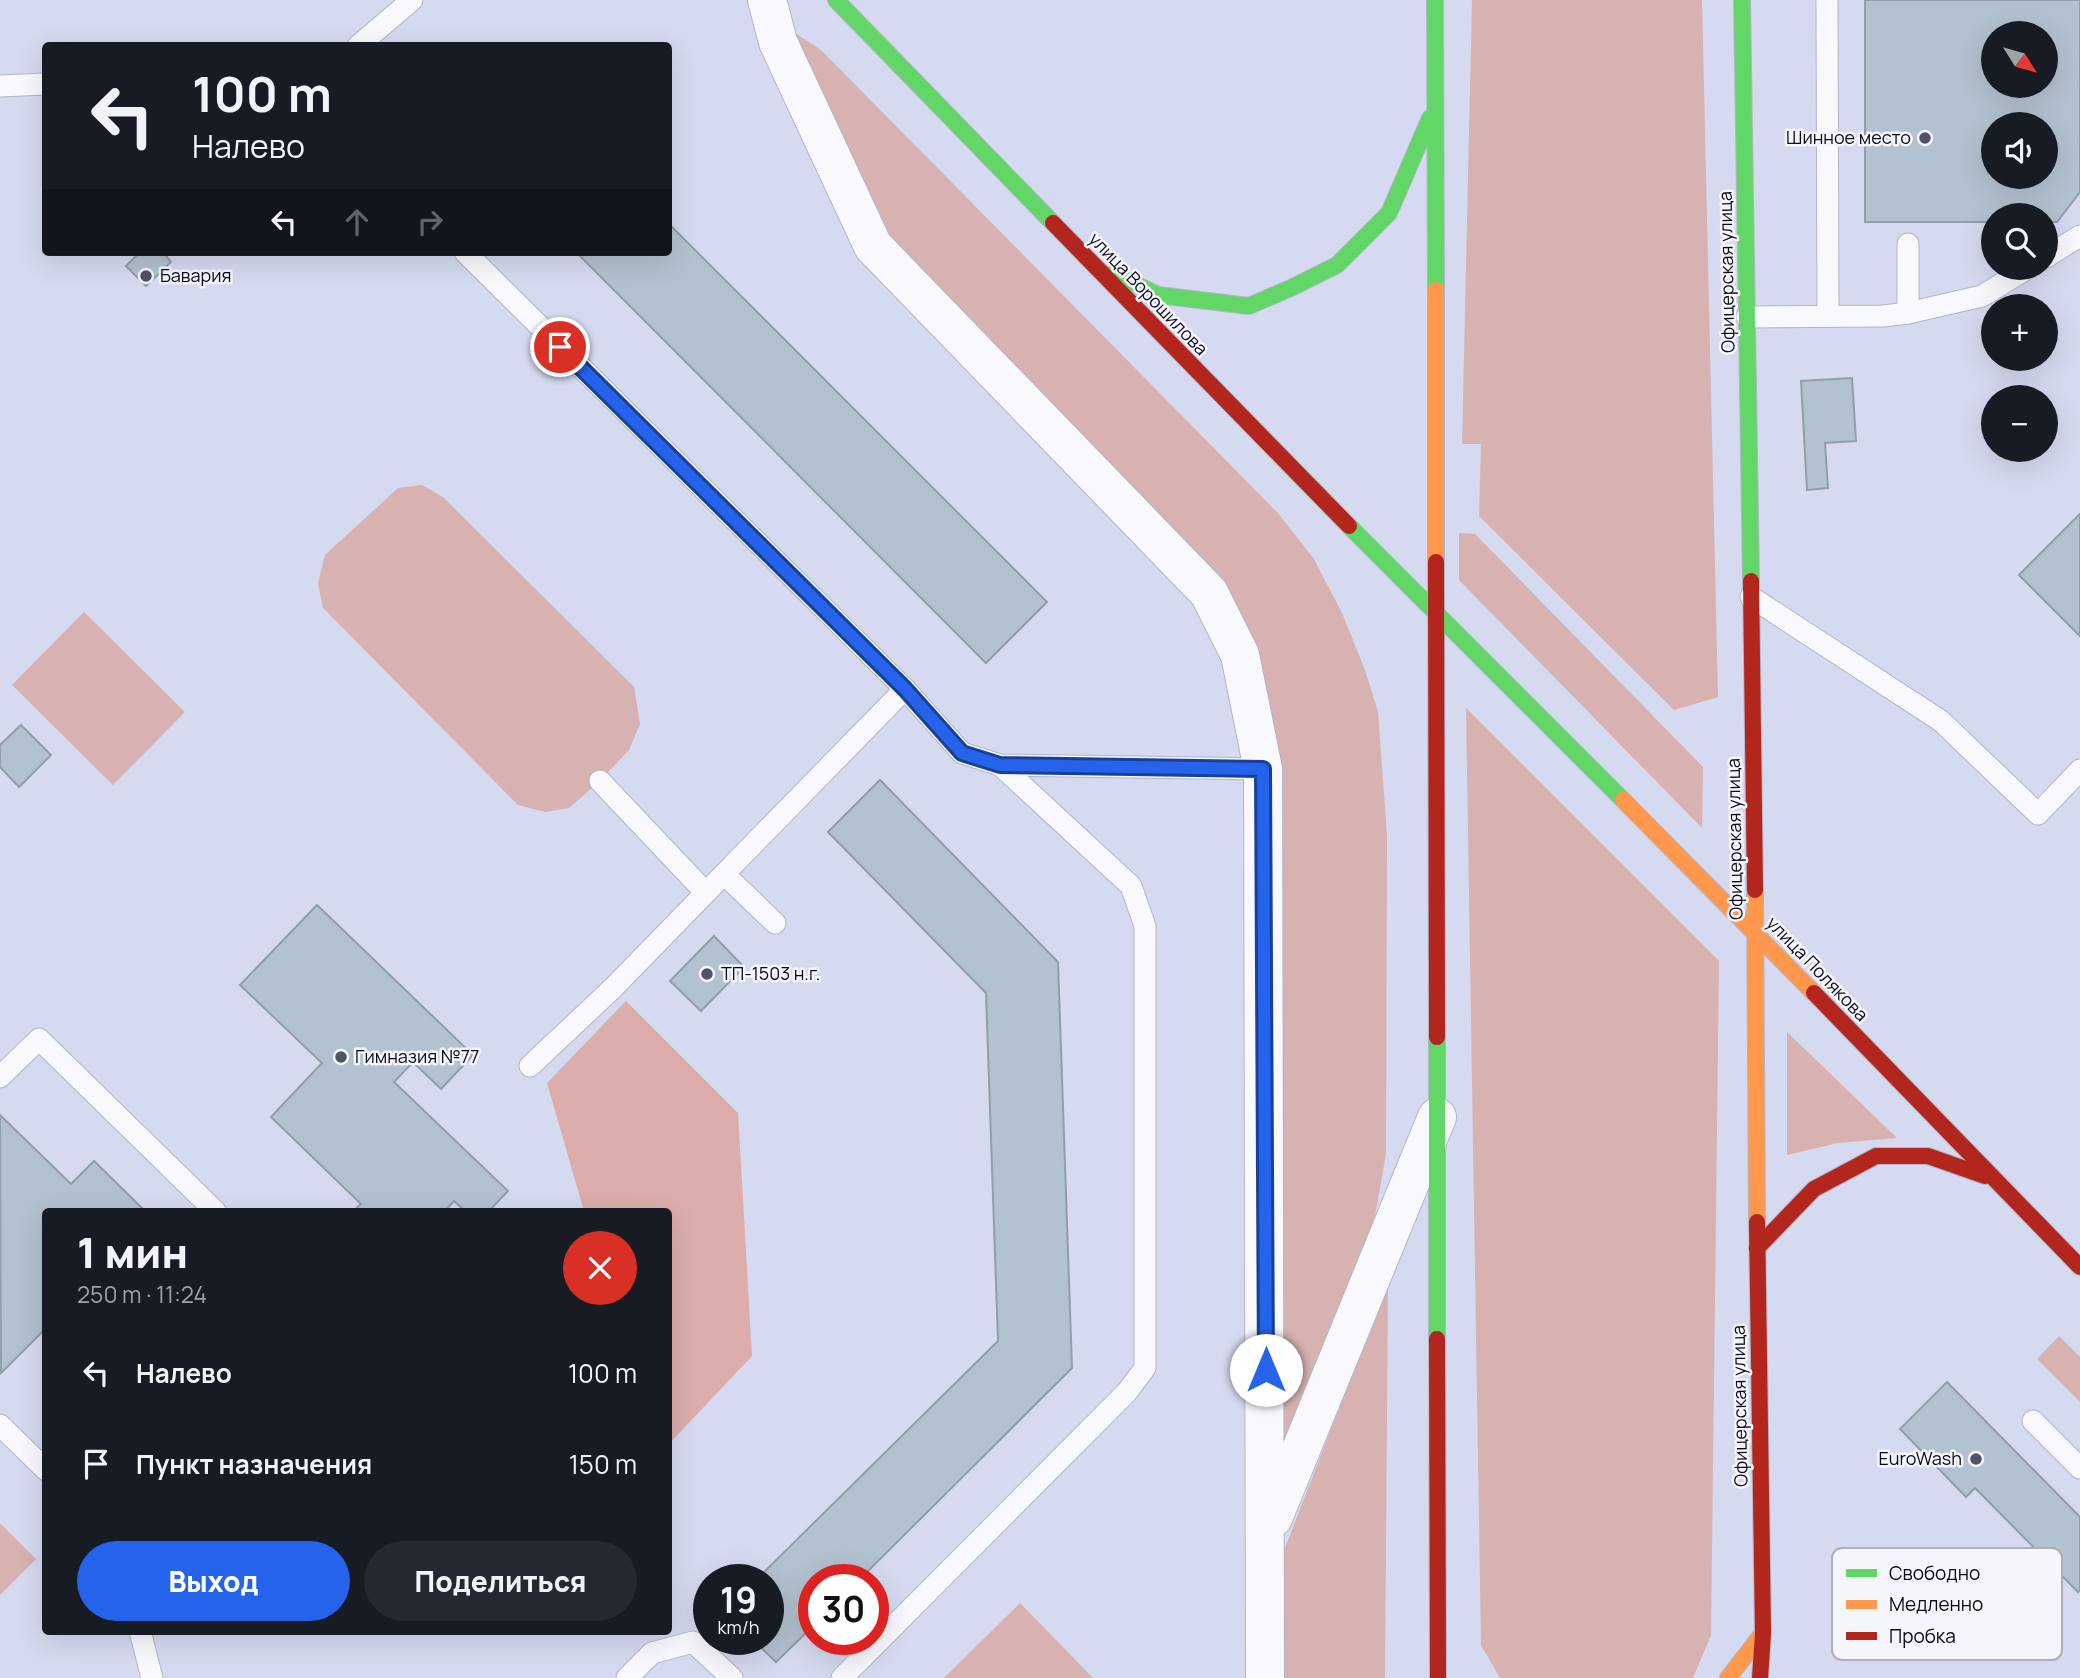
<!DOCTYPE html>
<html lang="ru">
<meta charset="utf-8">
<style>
:root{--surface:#171b24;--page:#242831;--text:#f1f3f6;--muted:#9ea1a6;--accent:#2563eb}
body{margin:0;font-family:Manrope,sans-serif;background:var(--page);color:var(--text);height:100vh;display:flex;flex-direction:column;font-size:26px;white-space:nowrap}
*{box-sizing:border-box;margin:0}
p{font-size:23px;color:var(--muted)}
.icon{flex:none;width:38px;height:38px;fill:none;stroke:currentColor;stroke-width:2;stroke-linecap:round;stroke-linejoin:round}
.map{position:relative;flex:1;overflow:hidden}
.drawer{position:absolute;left:42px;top:1208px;width:630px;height:427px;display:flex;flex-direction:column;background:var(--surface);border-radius:7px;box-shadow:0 7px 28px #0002}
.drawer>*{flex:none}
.hud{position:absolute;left:42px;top:42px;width:630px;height:214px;border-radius:7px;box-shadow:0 7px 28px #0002;background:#171b24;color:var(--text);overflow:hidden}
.needle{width:46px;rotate:127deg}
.controls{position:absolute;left:1981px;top:21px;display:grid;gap:14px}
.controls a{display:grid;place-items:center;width:77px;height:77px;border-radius:50%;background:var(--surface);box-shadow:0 7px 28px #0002;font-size:35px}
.speed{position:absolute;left:693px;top:1564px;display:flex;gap:14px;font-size:35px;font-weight:700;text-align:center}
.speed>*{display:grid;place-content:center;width:91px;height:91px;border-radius:50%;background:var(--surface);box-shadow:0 7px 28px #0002;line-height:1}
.speed small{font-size:18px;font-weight:400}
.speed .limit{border:10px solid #d22;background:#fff;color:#111}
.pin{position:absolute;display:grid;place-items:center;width:60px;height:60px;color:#fff;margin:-30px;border:4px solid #fff;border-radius:50%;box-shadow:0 2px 7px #0007}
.me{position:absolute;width:77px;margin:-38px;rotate:0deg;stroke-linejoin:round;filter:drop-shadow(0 0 5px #0008)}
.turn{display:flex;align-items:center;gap:24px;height:147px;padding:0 35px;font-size:32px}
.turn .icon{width:91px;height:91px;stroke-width:2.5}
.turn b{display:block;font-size:49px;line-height:60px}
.lanes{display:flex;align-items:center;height:66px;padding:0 35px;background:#0003;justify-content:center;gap:35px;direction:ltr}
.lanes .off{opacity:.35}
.round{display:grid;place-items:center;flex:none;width:74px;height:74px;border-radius:37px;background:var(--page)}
.summary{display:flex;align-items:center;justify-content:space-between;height:119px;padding:0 35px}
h1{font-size:42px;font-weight:800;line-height:52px}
.primary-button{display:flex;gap:14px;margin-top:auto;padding:14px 35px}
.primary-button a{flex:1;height:80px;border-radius:42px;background:var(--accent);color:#fff;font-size:28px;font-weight:800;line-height:80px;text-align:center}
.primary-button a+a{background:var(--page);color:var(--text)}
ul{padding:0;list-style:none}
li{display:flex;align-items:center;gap:21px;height:91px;padding:0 35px}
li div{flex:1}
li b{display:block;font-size:26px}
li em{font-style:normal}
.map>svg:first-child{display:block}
.green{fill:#d8b1b1}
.forest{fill:#dcadab}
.building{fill:#b3c2d0;stroke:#909fab;stroke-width:2;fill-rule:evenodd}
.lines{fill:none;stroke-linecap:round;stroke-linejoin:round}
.lane-casing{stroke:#b1b6c8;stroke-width:23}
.street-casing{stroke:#b1b6c8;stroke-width:40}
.fast-casing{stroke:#b1b6c8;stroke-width:18}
.slow-casing{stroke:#b1b6c8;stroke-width:18}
.jam-casing{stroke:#b1b6c8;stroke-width:18}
.lane{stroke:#f9f9fd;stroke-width:21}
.street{stroke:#f9f9fd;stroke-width:38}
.fast{stroke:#63d668;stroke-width:16}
.slow{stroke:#ff974d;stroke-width:16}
.jam{stroke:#b3261e;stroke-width:16}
.route-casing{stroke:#184099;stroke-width:18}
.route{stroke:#2563eb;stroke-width:12}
.poi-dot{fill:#505365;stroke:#f5f6fb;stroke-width:2.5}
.labels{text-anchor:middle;stroke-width:5;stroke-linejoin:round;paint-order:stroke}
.poi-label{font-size:18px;fill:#080a1a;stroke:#f5f6fb;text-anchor:start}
.street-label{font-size:18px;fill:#080a1a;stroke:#f5f6fb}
.key{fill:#f5f6fb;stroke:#aeafb8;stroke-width:2}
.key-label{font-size:19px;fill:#080a1a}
</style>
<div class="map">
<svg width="2080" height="1678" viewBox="0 0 2080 1678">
<rect width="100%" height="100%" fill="#d5daf0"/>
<g class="green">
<path d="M1472 0H1702L1718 697 1674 710 1479 516 1481 444H1462Z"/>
<path d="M778 22 821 50 1277 512 1314 559 1342 613 1365 670 1378 712 1387 835 1386 1154 1373 1227 1278 1460 1263 684 874 236Z"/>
<path d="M422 485 443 497 634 687 640 724 629 750 600 781 569 808 545 812 518 805 323 608 318 583 325 555 398 488Z"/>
<path d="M1459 533 1475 534 1703 767 1702 828 1459 580Z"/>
<path d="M84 612 185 712 113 785 12 685Z"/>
<path d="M1466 708 1719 961 1711 1635 1693 1678H1500L1481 1645Z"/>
<path d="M1787 1032 1897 1138 1838 1143 1787 1155Z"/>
<path d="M1388 1282 1385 1678H1281L1283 1553Z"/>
<path d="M2059 1336 2080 1357V1402L2037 1359Z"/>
<path d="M0 1523 36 1559 0 1595Z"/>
<path d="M1020 1603 1093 1678H944Z"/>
</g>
<path class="forest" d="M626 1001 738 1113 752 1356 669 1444 668 1211H584L547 1083Z"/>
<g class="building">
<path d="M1865 0H2080V192L2057 222H2046V215H1993V222H1865ZM1993 33H2046V86H1993ZM1993 124H2046V177H1993Z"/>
<path d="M668 223 1047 602 986 663 576 252H668Z"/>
<path d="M140 252H163L171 262 146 286 126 266Z"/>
<path d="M1852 378 1856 441 1825 443 1828 488 1807 490 1801 381Z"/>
<path d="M2080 514V636L2019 575Z"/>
<path d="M21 725 51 755 19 787 0 767V745Z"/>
<path d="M880 780 1058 962 1072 1368 859 1580H814V1625L776 1662 753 1640H768V1580H756L998 1341 986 993 828 832Z"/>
<path d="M317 905 473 1055 441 1089 413 1062 394 1082 508 1191 489 1211H465L454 1201 445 1211H353L361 1204 271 1117 322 1063 240 985Z"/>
<path d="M714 936 744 967 701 1011 670 981Z"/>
<path d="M0 1115 71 1184 94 1161 145 1211H46V1328L1 1373Z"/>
<path d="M1947 1382 2080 1517V1590L2078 1592 1975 1488 1966 1497 1900 1429Z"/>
</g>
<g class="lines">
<g class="lane-casing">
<g id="lane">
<path d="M1827 0 1828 316"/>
<path d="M358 46 412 0"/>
<path d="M0 86 46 84"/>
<path d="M465 252 905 689 962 753 1000 765 1263 769"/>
<path d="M2046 257 2080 236"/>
<path d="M1908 313V244"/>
<path d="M1747 317 1883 316 1908 313 1982 296 2028 268"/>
<path d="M1751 597 1941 721 2038 814 2080 770"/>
<path d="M600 781 705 892"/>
<path d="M775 923 724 874 905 689"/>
<path d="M530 1066 613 988 724 874"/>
<path d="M0 1077 39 1039 215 1211"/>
<path d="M2033 1421 2080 1468"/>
<path d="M0 1425 46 1470"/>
<path d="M140 1631 152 1678"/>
<path d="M627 1678 652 1653 693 1642 732 1678"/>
<path d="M842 1678 1127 1392 1145 1368V926L1131 886 1000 765"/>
</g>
</g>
<g class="street-casing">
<g id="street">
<path d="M767 0 778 42 873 246 1209 593 1240 655 1263 769 1265 1678"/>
<path d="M1273 1518 1437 1117"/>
</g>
</g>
<g class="fast-casing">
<g id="fast">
<path d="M836 0 1053 223"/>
<path d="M1435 0 1436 290"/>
<path d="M1742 0 1751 581"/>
<path d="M1113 274 1158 295 1249 306 1293 287 1337 265 1389 213 1430 118"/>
<path d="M1349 526 1623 800"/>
<path d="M1437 1037V1339"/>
</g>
</g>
<g class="slow-casing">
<g id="slow">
<path d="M1436 290V562"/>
<path d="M1623 800 1814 993"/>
<path d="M1755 890 1757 1222"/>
<path d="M1728 1678 1763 1633"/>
</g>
</g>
<g class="jam-casing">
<g id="jam">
<path d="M1053 223 1349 526"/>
<path d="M1436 562 1437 1037"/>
<path d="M1751 581 1755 890"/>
<path d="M1814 993 2080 1267"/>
<path d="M1757 1222 1763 1633 1760 1678"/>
<path d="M1757 1248 1814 1189 1876 1156H1928L1985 1176"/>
<path d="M1437 1339 1438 1678"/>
</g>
</g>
<use href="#lane" class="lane"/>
<use href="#street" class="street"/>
<use href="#fast" class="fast"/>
<use href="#slow" class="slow"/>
<use href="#jam" class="jam"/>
</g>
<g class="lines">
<g class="route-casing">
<path id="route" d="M560 347 905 689 962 753 1000 765 1263 769 1266 1370"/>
</g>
<use href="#route" class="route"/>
</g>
<g class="poi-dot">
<circle cx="1925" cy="138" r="7"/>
<circle cx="146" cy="276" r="7"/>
<circle cx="707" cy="974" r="7"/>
<circle cx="341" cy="1057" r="7"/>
<circle cx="1976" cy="1459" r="7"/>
</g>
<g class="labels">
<g class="poi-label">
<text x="1911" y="144" text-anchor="end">Шинное место</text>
<text x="160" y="282">Бавария</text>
<text x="721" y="980">ТП-1503 н.г.</text>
<text x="355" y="1063">Гимназия №77</text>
<text x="1962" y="1465" text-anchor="end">EuroWash</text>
</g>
<g class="street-label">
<text transform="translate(1727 272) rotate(-91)" y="6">Офицерская улица</text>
<text transform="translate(1148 294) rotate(46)" y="6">улица Ворошилова</text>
<text transform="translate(1735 839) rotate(-91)" y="6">Офицерская улица</text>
<text transform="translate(1817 969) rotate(46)" y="6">улица Полякова</text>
<text transform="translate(1740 1406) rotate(-91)" y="6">Офицерская улица</text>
</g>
</g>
<rect x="1832" y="1548" width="230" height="112" rx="10" class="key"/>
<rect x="1846" y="1569" width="31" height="8" fill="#63d668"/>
<rect x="1846" y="1600" width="31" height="9" fill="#ff974d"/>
<rect x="1846" y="1632" width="31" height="8" fill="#b3261e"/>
<g class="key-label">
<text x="1889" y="1580">Свободно</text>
<text x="1889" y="1611">Медленно</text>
<text x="1889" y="1643">Пробка</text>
</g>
</svg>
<div class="controls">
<a><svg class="needle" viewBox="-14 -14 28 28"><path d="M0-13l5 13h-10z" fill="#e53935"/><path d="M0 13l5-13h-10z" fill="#9ea1a6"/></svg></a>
<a><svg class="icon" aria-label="sound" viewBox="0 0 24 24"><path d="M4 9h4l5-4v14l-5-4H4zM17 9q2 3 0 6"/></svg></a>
<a><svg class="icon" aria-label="search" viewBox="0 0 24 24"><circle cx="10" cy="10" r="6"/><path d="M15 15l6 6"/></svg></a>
<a>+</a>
<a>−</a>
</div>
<div class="speed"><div>19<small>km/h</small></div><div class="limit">30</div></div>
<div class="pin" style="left:560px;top:347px;background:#d93025"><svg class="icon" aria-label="arrive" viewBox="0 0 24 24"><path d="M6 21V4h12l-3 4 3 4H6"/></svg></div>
<svg class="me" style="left:1266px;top:1370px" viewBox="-20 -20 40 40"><circle r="19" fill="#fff"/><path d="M0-13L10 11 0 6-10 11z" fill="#2563eb"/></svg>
<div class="hud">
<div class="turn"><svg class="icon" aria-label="left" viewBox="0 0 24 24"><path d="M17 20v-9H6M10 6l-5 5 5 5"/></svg><div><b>100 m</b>Налево</div></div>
<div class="lanes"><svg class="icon" aria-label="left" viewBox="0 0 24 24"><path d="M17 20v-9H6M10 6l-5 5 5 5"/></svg><svg class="icon off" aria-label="ahead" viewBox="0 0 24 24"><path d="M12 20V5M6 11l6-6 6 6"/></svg><svg class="icon off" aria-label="right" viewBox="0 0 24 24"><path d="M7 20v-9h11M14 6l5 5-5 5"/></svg></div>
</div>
<section class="drawer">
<div class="summary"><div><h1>1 мин</h1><p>250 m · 11:24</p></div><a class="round" style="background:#d93025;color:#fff"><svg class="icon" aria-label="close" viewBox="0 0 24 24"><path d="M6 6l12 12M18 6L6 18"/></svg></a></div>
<ul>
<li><svg class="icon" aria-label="left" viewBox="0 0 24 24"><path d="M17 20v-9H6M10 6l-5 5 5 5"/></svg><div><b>Налево</b></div><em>100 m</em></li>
<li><svg class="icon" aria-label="arrive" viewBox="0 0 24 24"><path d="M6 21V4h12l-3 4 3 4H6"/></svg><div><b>Пункт назначения</b></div><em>150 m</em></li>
</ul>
<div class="primary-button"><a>Выход</a><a>Поделиться</a></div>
</section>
</div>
